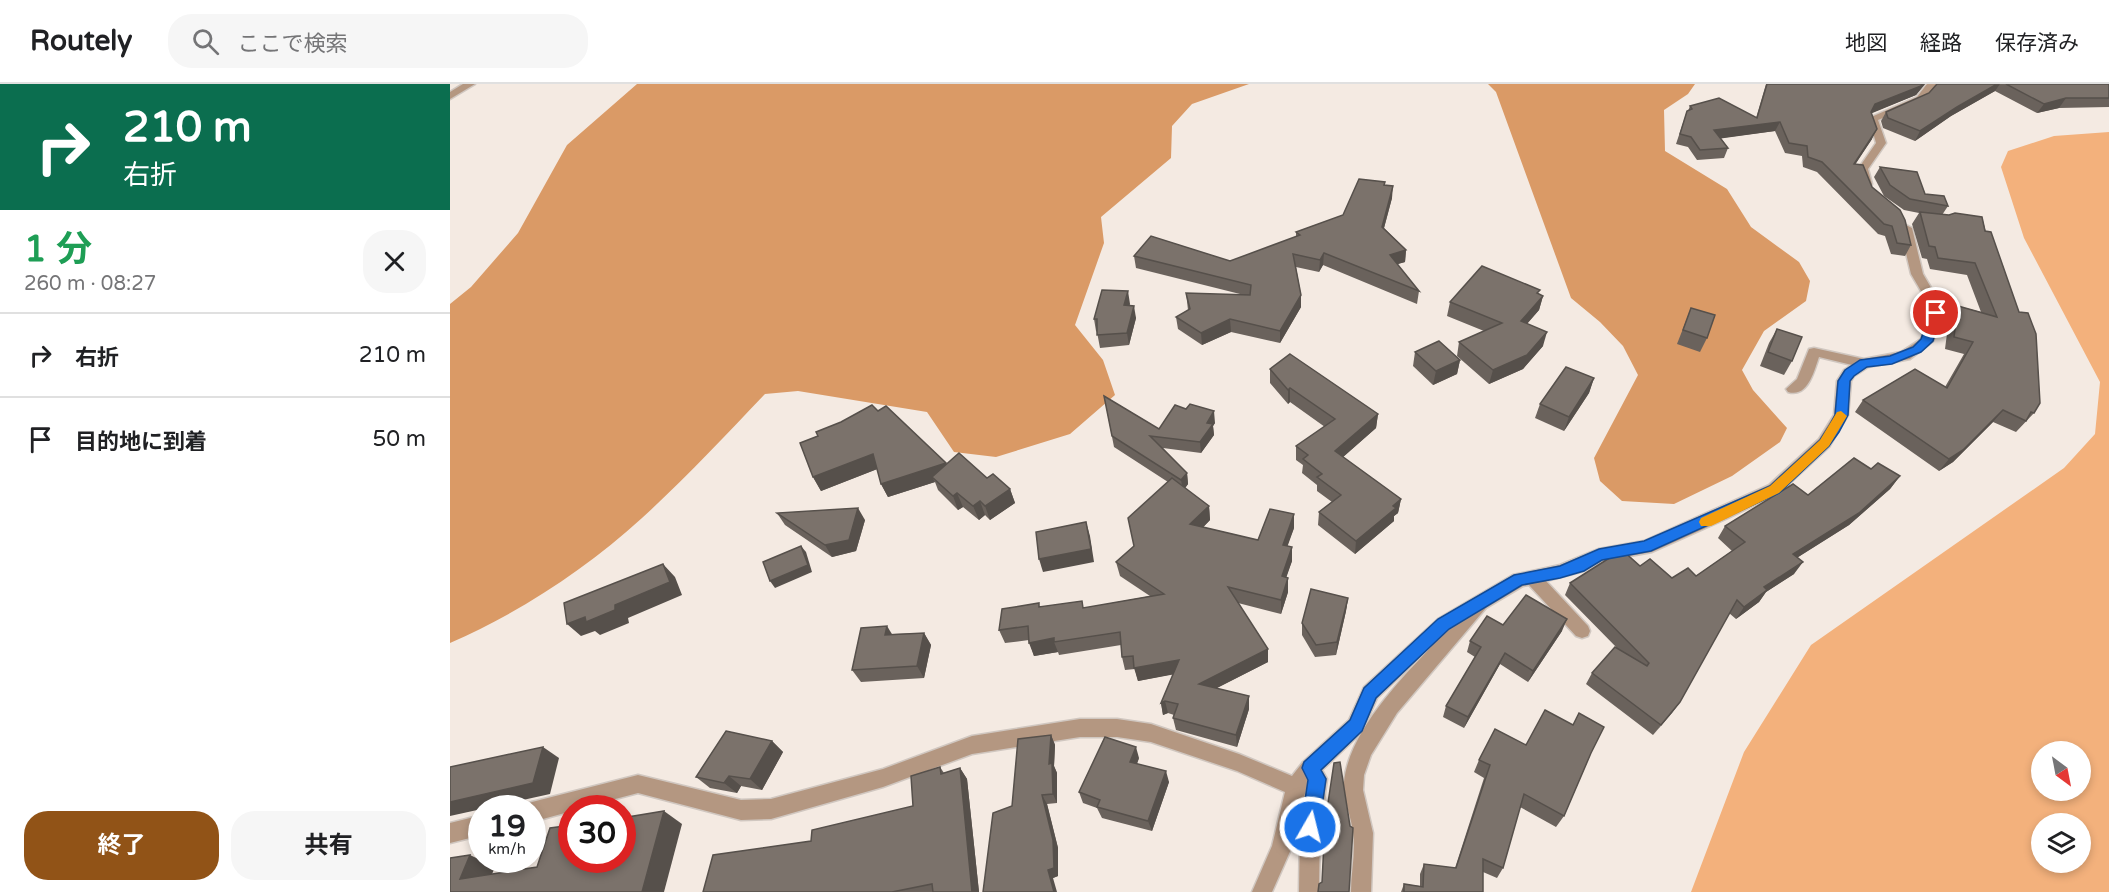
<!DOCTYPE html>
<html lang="ja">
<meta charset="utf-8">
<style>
:root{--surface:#fff;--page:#f6f6f6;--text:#202124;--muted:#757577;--line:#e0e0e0;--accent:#915317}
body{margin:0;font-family:"Varela Round","Noto Sans JP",sans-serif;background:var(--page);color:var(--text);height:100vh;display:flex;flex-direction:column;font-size:22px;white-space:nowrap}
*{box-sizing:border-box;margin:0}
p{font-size:20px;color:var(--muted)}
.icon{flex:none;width:33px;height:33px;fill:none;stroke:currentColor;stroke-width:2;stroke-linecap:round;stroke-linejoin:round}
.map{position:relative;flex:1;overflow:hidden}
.details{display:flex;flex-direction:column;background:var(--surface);width:450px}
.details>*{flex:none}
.hud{background:#0b6e4f;color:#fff;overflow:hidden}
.needle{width:39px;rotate:148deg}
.controls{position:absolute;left:1581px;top:657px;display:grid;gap:12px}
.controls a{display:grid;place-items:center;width:60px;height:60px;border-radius:50%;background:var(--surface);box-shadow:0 3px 9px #0003;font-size:30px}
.speed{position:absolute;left:18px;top:711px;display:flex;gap:12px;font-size:30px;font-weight:700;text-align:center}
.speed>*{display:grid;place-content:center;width:78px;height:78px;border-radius:50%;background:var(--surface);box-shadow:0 3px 9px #0003;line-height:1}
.speed small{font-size:15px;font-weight:400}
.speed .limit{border:9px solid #d22;background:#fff;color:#111}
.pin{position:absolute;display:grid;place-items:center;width:51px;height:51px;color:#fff;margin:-26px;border:3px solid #fff;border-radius:50%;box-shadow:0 2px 6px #0007}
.me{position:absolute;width:66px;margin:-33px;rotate:8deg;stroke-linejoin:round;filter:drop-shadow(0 0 4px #0008)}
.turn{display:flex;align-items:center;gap:21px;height:126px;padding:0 24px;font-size:27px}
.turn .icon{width:78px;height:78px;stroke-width:2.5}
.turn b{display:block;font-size:42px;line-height:51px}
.round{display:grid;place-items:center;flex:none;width:63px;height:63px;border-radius:24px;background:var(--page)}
.summary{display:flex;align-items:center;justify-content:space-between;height:102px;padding:0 24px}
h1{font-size:36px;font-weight:700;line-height:45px;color:#1e9e55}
.button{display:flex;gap:12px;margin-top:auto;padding:12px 24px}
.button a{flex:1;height:69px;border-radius:24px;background:var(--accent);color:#fff;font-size:24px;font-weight:700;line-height:69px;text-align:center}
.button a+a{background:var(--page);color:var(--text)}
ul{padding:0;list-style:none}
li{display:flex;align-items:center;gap:18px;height:84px;padding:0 24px;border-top:2px solid var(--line)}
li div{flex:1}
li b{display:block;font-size:22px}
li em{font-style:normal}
header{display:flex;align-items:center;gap:36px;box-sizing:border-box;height:84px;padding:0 30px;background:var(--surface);border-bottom:2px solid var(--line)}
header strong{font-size:28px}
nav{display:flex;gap:33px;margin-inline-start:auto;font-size:21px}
.search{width:420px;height:54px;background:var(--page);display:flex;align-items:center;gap:15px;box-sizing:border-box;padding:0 21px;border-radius:24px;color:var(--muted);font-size:22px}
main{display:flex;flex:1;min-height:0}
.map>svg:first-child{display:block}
.forest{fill:#da9a66}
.water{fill:#f3b17c;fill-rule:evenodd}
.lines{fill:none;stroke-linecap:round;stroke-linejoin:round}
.street-casing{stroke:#d0c7c0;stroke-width:3}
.street{fill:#b49781;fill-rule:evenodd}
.wall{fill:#6a625c}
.shaded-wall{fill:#56504b}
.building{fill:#7b726b;stroke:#56504b;stroke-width:1.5}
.route{fill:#1a73e8;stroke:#114b97;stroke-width:1.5}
.slow{fill:#f59e0b}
</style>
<header>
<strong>Routely</strong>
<div class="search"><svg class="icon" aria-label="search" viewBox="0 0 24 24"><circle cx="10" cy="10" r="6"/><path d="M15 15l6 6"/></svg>ここで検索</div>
<nav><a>地図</a><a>経路</a><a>保存済み</a></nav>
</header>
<main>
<section class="details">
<div class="hud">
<div class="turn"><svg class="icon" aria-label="right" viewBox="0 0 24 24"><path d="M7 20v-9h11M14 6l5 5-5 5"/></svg><div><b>210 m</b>右折</div></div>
</div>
<div class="summary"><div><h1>1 分</h1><p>260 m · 08:27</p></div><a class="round"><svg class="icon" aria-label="close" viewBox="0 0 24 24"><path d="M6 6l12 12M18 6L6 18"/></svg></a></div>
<ul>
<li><svg class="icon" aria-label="right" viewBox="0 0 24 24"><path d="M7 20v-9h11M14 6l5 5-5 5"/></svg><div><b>右折</b></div><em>210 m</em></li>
<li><svg class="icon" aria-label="arrive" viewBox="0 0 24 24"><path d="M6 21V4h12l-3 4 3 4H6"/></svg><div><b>目的地に到着</b></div><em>50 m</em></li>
</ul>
<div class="button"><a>終了</a><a>共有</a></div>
</section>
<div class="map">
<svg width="1659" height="808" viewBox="0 0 1659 808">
<rect width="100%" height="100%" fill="#f4eae2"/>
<g class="forest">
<path d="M187 0H799L742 20 722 42 721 74 651 133 654 159 625 241 653 276 665 311 620 350 546 373 504 368 477 328 348 307 315 310C275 352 235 395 192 434 136 485 69 529 0 559V220L21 203 68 149 117 61Z"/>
<path d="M1038 0H1245L1238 10 1214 26 1215 67 1277 105 1301 143 1349 178 1360 197 1356 217 1314 247 1292 286 1303 306 1337 344 1330 358 1282 392 1224 420 1172 417 1150 397 1144 374 1188 291 1173 262 1150 238 1121 214 1046 8Z"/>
</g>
<path class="water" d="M1659 48V808H1241L1294 668 1361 561 1614 384 1645 350 1650 298 1574 154 1551 83 1558 67 1604 52ZM1592 668H1630V706H1592ZM1592 740H1630V778H1592Z"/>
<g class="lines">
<g class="street-casing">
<g id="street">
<path d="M13 0H25L0 15V8Z"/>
<path d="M1477 0H1487L1473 17 1428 36 1436 59 1418 85 1422 100 1421 102H1413L1408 85 1426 59 1419 34 1467 13Z"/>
<path d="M1456 141 1462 144 1473 190 1490 219 1491 236 1483 257 1460 275 1418 283 1404 292 1401 297 1398 331 1379 363 1329 409 1278 434 1202 468 1152 477 1134 487 1096 497 1138 542 1140 547 1138 552 1132 554 1126 552 1079 501 1073 502 1036 524 947 629 921 671 914 691 913 706 923 749 921 808H901C901 788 906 768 903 748 901 731 893 716 894 698 899 648 950 596 983 561L927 614 912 648 872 686 877 695 870 743 869 808H849L850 743 856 705 842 763 822 808H802L822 762 835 708 787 687 701 658 667 653H630L522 670 433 703 321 735 291 736 188 709 131 724H122V727L82 738V724H74L75 721 82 718 188 691 291 716 321 715 433 685 522 652 630 635H667L701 640 789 670 842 692 853 678 899 636 914 603 988 535 1063 491 1110 481 1149 465 1194 457 1319 401 1369 355 1384 331 1387 297 1394 286 1402 281 1369 273C1364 287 1358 314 1338 308L1336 305 1347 295 1359 265 1364 264 1414 275 1451 268 1471 255 1479 236 1478 219 1461 190 1450 144Z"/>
<path d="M32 731V751L0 759V739Z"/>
</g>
</g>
<use href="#street" class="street"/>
</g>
<g class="wall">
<path d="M1316 0H1475L1466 11 1421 29 1422 55 1405 80 1422 103 1461 161 1455 172 1441 170 1435 152 1428 150 1367 88 1353 83 1352 72 1335 69 1325 47 1271 54 1278 64 1274 74 1247 76 1238 63 1226 60 1237 27H1238L1240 22 1306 34Z"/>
<path d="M1487 0H1659V23L1609 24 1587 29 1545 7 1501 32 1465 57 1433 44 1431 37 1436 28 1479 9Z"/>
<path d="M1430 83 1475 110 1498 122 1492 131 1532 133 1584 329 1566 348 1543 338 1503 378 1489 387 1405 328 1413 316 1495 303 1514 270 1495 265 1499 234 1508 222 1531 228 1517 191 1480 185 1477 175 1472 174 1462 140 1469 129 1454 126 1434 112 1424 93Z"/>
<path d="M935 98 934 101 942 114 934 144 956 166 955 178 947 180 969 207 967 220 873 181 869 188 846 183 851 211V223L830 259 781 248 752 261 728 245 726 233 738 226 736 209 794 211 686 184 684 172 780 177 846 153V148L893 131Z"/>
<path d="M1089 210 1093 212 1089 226 1077 240 1093 262 1073 285 1039 300 1007 272 1009 258 1034 247 997 232 1000 218Z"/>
<path d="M680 220 679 221 686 234 679 261 650 264 647 248 646 247 644 235Z"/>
<path d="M1241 224 1257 254 1250 268 1227 260Z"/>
<path d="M1327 245 1342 277 1334 291 1310 282 1319 259Z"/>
<path d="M965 268 1010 276 1007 290 983 301 963 282Z"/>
<path d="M820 285 928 330 926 344 893 373 951 415 948 429 944 432V437L905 470 868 441 869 428 882 418 867 407V401L852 389 853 381 846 376V362L875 343 840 318 838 320 820 299Z"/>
<path d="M1144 294 1139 309 1114 347 1085 334 1090 320Z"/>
<path d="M654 312 709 345 765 339 763 342 764 351 751 369 713 364 737 389 738 400 735 404 759 422 760 436 753 443 808 456 844 444 837 462 842 477 836 493 838 508 831 530 788 519 818 565V578L767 604 799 625 787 663 726 646 723 634 724 631 718 629 713 631 711 619 723 590 688 597 685 585 675 586 672 573 671 561 609 571 608 568 584 572 579 556 555 559 549 546 591 523 634 524 700 512 670 492 666 478 684 462 718 398 664 363Z"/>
<path d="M428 327 496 380 537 394 560 405 565 419 540 436 535 431 529 436 513 423 508 426 488 406 485 398 438 413 431 400 427 385 371 407 363 393 368 352Z"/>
<path d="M1421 385 1450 392 1440 405 1399 441 1348 473 1344 490 1316 508 1309 518 1286 535 1279 529 1230 618 1203 651 1136 600 1142 589 1168 565 1115 511 1120 499 1222 494 1246 492 1282 467 1268 454 1275 442 1358 411Z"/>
<path d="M327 429 415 436 406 467 382 473 335 441Z"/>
<path d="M898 514 896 527 886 571 865 573 852 551V539Z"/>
<path d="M1053 541 1112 547 1078 598 1050 580 1014 644 993 633 996 622 1025 573 1017 568 1020 557Z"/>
<path d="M474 549 481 561 474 594 411 598 402 586 442 550Z"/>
<path d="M601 651 605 661 604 682 607 689V719L597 720 608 764V792L603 794 562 722Z"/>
<path d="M322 657 333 668 312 706 291 702 287 709 260 704 246 693Z"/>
<path d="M1076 661 1141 669 1114 732 1106 743 1070 723 1053 784 1047 794 1033 788V808H951L954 800 970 802V790L974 780 1005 784 1034 694 1024 688 1029 676Z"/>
<path d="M689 674 687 680 719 698 702 747 652 734 647 724 633 719 629 708Z"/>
<path d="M490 683 494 689 510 684 517 695 529 808H253L361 757 463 722Z"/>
<path d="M875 739 899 808 872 798Z"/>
</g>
<g class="shaded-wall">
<path d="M1472 0H1475L1466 11 1420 30 1425 20Z"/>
<path d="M1547 0H1550L1545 7 1501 32 1465 57 1470 47 1507 23Z"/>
<path d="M1616 14 1609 24 1587 29 1594 20Z"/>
<path d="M1330 38 1325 47 1260 56 1264 46Z"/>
<path d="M1427 45 1422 55 1399 90 1404 80Z"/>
<path d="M943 102 942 114 931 155 932 143Z"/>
<path d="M956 166 955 178 938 183 940 171Z"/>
<path d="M874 169 873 181 869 188 870 176Z"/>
<path d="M678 207 680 220 676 234 674 221Z"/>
<path d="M851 211V223L830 259V247Z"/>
<path d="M1093 212 1089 226 1067 251 1071 237Z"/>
<path d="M684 222 686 234 679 261 677 249Z"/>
<path d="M780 235 781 248 752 261 751 249Z"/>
<path d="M1097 248 1093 262 1073 285 1039 300 1043 286Z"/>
<path d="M1010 276 1007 290 983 301 986 287Z"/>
<path d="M1144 294 1139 309 1114 347 1119 333Z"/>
<path d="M840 304V318L838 320V306Z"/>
<path d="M1553 326 1543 338 1503 378 1489 387 1499 375Z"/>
<path d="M764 327 765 339 763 342 764 351 751 369 750 358 757 339Z"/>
<path d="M928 330 926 344 884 381 885 367Z"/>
<path d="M423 370 430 384 371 407 363 393Z"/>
<path d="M496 379 501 393H482L485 398 438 413 431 400Z"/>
<path d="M737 389 738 400 733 407 731 396Z"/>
<path d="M1450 392 1440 405 1399 441 1334 482 1343 470Z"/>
<path d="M560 405 565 419 540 436 535 422Z"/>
<path d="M507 409 513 423 508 426 503 412Z"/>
<path d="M951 415 948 429 944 432V437L905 470 906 457 943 422Z"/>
<path d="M530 417 535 431 529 436 523 422Z"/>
<path d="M759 422 760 436 742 455 740 440Z"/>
<path d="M408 424 415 436 406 467 382 473 375 461Z"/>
<path d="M844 430V444L833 475V461Z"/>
<path d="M636 438 640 452 644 478 593 488 589 475Z"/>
<path d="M351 462 356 468 362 488 325 504 320 497Z"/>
<path d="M842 463V477L832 506V492Z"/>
<path d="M1353 478 1344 490 1316 508 1309 518 1286 535 1294 523 1314 503Z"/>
<path d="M213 480 225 493 232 511 178 534 179 539 150 551 145 547 131 552 117 540 165 521Z"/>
<path d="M838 494V508L831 530V516Z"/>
<path d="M898 514 896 527 886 571 887 558Z"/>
<path d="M1117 535 1112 547 1078 598 1083 587Z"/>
<path d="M437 542 445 555 435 551Z"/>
<path d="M474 549 481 561 474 594 467 582Z"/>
<path d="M604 554V558L608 568 584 572 579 559Z"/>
<path d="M818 565V578L751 612 749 600Z"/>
<path d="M1055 569 1050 580 1014 644 1018 633Z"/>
<path d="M729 576 731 589 688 597 684 584Z"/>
<path d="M799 612V625L787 663 786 651Z"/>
<path d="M715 617 718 629 713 631 711 619Z"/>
<path d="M1230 618 1222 629 1203 651 1211 641Z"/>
<path d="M601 651 605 661 604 682 607 689V719L603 710 599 680Z"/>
<path d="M322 657 333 668 312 706 300 695Z"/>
<path d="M93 663 109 674 100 710 0 732V718Z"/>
<path d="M686 663 689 674 683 689 680 678Z"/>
<path d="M510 684 517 695 529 808H522Z"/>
<path d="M716 687 719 698 702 747 698 737Z"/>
<path d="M279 692 291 702 287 709 274 699Z"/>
<path d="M592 711 597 720 608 764V792L603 794 607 808H604L598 786Z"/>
<path d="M214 727 232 740 214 808H192Z"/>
<path d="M20 771 45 783 35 807 10 795Z"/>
</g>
<g class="building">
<path d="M1317 0H1472L1471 2 1425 20 1421 28 1427 45 1404 80 1413 81 1422 103 1450 126 1455 136 1461 161 1447 159 1442 142 1434 140 1372 78 1358 73 1357 62 1339 59 1330 38 1264 46 1278 64 1250 66 1241 53 1230 50 1237 27 1242 25 1240 22 1269 14 1307 34Z"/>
<path d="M1487 0H1547L1507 23 1470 47 1438 34 1436 28 1479 9Z"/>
<path d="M1556 0H1659V14H1616L1594 20Z"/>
<path d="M1430 83 1467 88 1475 110 1494 112 1498 122 1460 115 1440 101Z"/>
<path d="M909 95 935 98 934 101 943 102 932 143 956 166 940 171 969 207 874 169 870 176 843 170 851 211 830 247 780 235 751 249 726 233 740 225 736 209 800 211 801 201 684 172 701 152 780 177 850 151 846 148 893 131Z"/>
<path d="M1470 128 1499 131 1505 129 1532 133 1535 147 1541 148 1569 228 1578 229 1586 250 1590 319 1584 329 1581 328 1576 337 1553 326 1513 366 1499 375 1413 316 1465 285 1497 304 1523 258 1504 253 1508 222 1547 233 1525 179 1488 174 1485 163 1479 162Z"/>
<path d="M1032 182 1090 206 1087 209 1093 212 1071 237 1097 248 1077 271 1043 286 1009 258 1052 239 1000 218Z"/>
<path d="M652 206 678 207 674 221 684 222 677 249 647 251V235H644Z"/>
<path d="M1241 224 1265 231 1257 254 1233 246Z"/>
<path d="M1327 245 1352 253 1342 277 1318 268Z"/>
<path d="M989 257 1010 276 986 287 965 268Z"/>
<path d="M840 270 928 330 885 367 951 415 943 422 946 424 906 457 869 428 891 411 867 393 872 390 853 375 858 371 846 362 885 335 840 304 838 306 820 285Z"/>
<path d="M1116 283 1144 294 1119 333 1090 320Z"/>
<path d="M654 312 709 345 725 321 736 325 740 320 764 327 757 339 763 340 750 358 700 352 737 389 731 396 662 352Z"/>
<path d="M422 321 428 327 436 322 496 379 431 400 423 370 363 393 350 359 368 352 366 348 391 338Z"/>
<path d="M509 369 537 394 543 390 560 405 535 422 530 417 523 422 507 409 503 412 482 393Z"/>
<path d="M1404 374 1421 385 1428 379 1450 392 1409 429 1343 470 1353 478 1314 503 1317 506 1294 523 1287 516 1230 618 1211 641 1142 589 1165 563 1197 582 1199 579 1120 499 1172 466 1190 482 1200 475 1222 494 1238 484 1246 492 1295 458 1275 442 1343 400 1358 411Z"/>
<path d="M722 394 759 422 740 440 808 456 820 425 844 430 833 461 842 463 832 492 838 494 831 516 778 503 818 565 749 600 799 612 786 651 723 634 728 620 715 617 711 619 729 576 684 584 683 572 672 573 670 548 604 558V554L579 559 578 542 549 546 552 525 589 519V523L632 517 633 524 714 510 666 478 684 462 678 434Z"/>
<path d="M408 424 399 456 375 461 327 429Z"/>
<path d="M636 438 641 465 589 475 586 448Z"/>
<path d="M351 462 358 481 320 497 313 478Z"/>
<path d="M213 480 220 498 165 521V526L136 538 135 533 117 540 114 519Z"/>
<path d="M861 505 898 514 887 558 866 561 852 539Z"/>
<path d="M1076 511 1117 535 1083 587 1055 569 1018 633 996 622 1031 563 1020 557 1037 532 1053 541Z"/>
<path d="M437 542 435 551 474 549 467 582 402 586 411 544Z"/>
<path d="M1095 626 1123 641 1129 629 1154 643 1141 669 1114 732 1074 710 1053 784 1033 775V808H954V800L973 803 974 780 1006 784 1040 681 1029 676 1045 645 1076 661Z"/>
<path d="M276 647 322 657 300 695 279 692 274 699 246 693Z"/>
<path d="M601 651 599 680 602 679 603 710 592 711 603 756 604 784 598 786 604 808H533L543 729 562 722 568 655Z"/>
<path d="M655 653 686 663 680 678 716 687 698 737 647 723 650 716 629 708Z"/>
<path d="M93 663 83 699 0 718V683Z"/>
<path d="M890 678 900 742 903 744 899 808H868L869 800 872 798 875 739 884 679Z"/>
<path d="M490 683 491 690 510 684 522 808H483L482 800 442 808H253L263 771 361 757 362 746 463 722 461 692Z"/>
<path d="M214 727 192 808H0V774L20 771 10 795 87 783 100 744 122 741V776H172V734Z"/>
</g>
<path class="route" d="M1486 225 1491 229 1483 257 1471 268 1442 280 1417 283 1404 292 1400 297 1398 331 1389 348 1379 362 1329 409 1201 467 1152 476 1134 487 1110 494 1072 501 999 545 926 614 912 647 871 686 876 695 869 743 866 749 860 752 854 749 851 743 858 696 852 684 854 678 900 636 914 604 988 535 1064 491 1110 482 1149 465 1194 457 1320 402 1370 356 1379 342 1385 331 1388 297 1395 286 1410 276 1440 272 1463 263 1471 255 1480 229Z"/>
<path class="slow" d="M1391 327 1397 332 1379 362 1329 409 1261 442H1251L1249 438 1251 434 1320 402 1370 356 1387 328Z"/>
</svg>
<div class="controls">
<a><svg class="needle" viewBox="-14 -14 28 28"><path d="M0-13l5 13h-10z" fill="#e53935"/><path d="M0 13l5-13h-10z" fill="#757577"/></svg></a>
<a><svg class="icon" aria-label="layers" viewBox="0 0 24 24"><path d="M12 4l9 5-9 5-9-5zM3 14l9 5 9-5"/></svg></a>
</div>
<div class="speed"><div>19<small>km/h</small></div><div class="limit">30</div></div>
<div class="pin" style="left:1486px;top:229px;background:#d93025"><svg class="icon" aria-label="arrive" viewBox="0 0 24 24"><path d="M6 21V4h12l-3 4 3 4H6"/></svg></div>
<svg class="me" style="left:860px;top:743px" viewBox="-20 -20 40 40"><circle r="17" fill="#1a73e8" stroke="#fff" stroke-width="3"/><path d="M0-11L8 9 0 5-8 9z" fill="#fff"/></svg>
</div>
</main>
